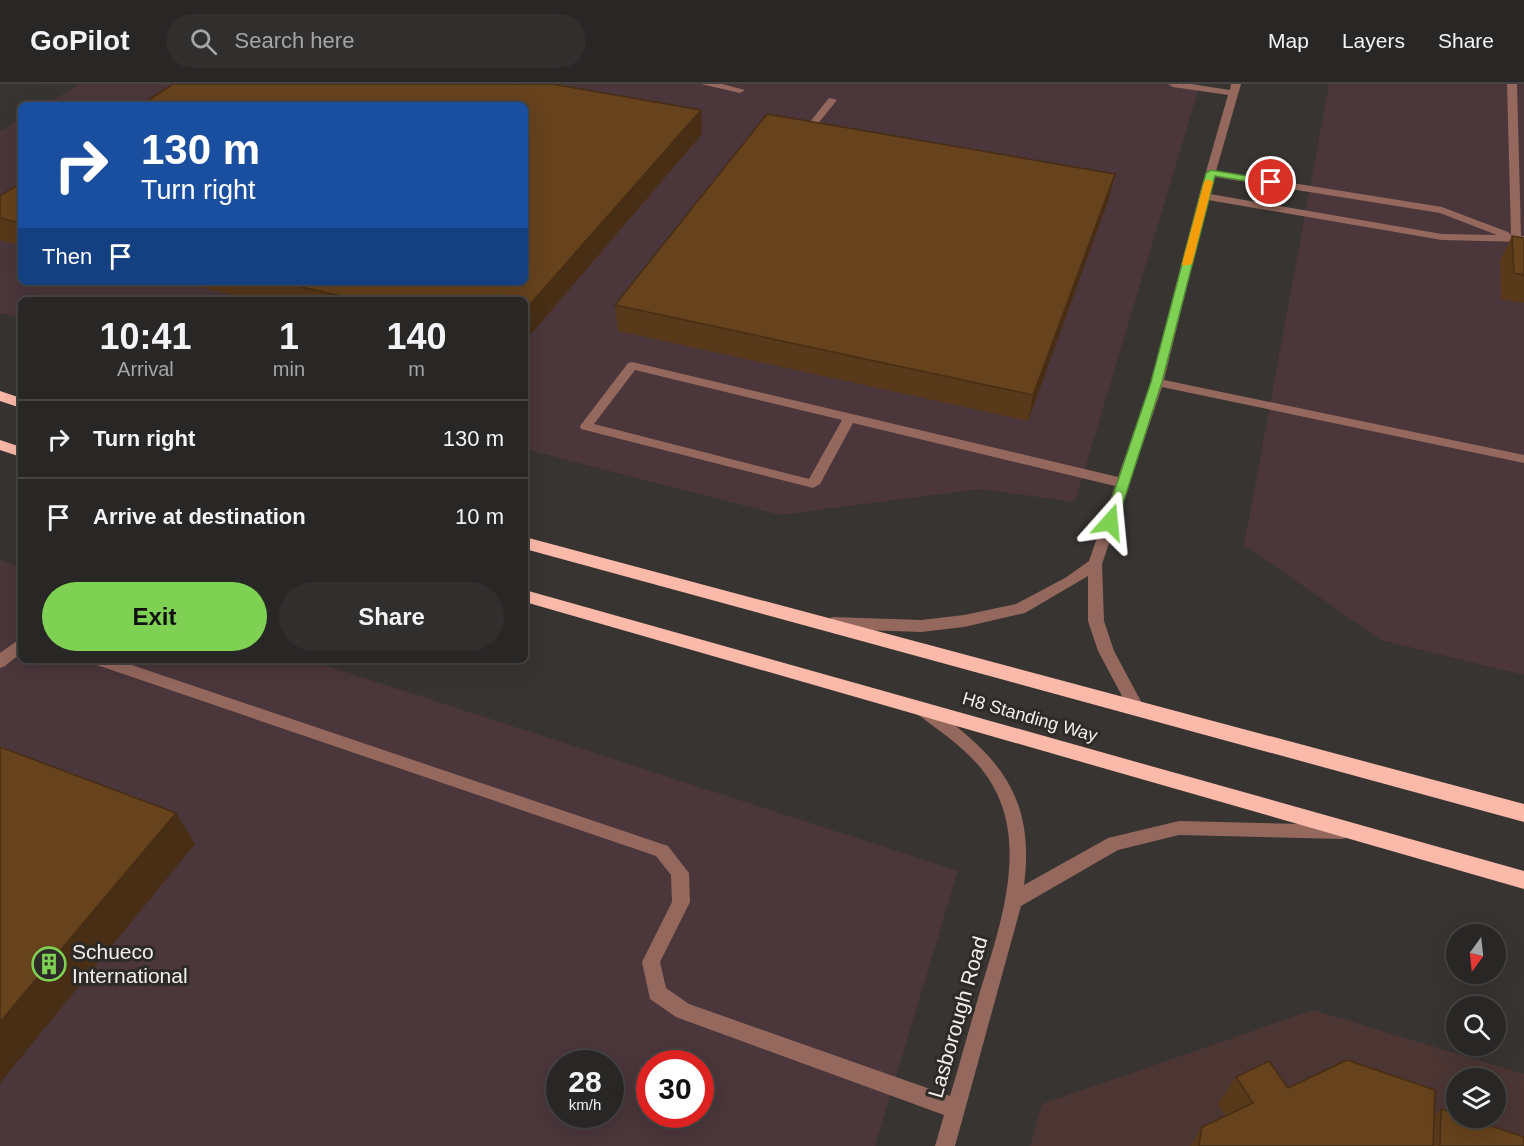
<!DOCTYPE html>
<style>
:root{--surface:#292726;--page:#312f2e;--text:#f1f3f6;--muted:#a5a5a7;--line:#454443;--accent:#7ed153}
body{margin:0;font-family:Helvetica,sans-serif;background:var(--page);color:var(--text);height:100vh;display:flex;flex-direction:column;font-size:22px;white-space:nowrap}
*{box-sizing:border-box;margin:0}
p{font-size:20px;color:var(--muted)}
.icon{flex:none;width:33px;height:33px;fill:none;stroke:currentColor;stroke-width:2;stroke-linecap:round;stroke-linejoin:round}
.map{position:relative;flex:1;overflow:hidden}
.details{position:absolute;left:18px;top:213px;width:510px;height:366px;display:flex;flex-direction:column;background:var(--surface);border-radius:9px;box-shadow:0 6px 24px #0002,0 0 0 2px var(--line)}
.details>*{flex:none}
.hud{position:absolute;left:18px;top:18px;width:510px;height:183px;border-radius:9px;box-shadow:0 6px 24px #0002,0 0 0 2px var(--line);background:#1a4fa0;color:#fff;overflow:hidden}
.needle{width:39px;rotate:195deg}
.buttons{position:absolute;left:1446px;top:840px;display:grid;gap:12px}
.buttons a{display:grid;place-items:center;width:60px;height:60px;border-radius:50%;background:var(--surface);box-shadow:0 6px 24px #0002,0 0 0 2px var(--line);font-size:30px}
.speed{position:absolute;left:546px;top:966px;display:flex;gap:12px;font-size:30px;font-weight:700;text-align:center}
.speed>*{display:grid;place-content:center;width:78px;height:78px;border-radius:50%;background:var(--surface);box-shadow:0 6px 24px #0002,0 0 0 2px var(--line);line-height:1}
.speed small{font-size:15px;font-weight:400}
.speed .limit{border:9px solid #d22;background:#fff;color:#111}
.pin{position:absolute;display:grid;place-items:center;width:51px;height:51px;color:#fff;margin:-26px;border:3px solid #fff;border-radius:50%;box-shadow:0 2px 6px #0007}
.me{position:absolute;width:66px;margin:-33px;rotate:18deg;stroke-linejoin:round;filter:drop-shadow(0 0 4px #0008)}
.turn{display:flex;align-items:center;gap:21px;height:126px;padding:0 24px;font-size:27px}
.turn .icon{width:78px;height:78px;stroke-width:2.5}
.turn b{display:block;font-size:42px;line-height:51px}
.then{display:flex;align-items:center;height:57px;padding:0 24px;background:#0003;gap:12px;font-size:22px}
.eta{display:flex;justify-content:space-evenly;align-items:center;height:102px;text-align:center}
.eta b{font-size:36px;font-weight:600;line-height:42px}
.primary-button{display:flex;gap:12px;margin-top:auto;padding:12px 24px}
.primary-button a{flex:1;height:69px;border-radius:36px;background:var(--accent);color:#111;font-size:24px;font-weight:600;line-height:69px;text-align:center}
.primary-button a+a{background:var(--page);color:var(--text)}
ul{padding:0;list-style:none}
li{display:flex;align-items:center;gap:18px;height:78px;padding:0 24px;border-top:2px solid var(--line)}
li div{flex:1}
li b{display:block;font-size:22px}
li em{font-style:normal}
header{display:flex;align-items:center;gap:36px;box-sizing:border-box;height:84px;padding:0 30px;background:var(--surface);border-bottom:2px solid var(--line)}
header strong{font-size:28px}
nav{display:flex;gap:33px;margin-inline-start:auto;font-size:21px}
.search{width:420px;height:54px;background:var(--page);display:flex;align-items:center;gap:15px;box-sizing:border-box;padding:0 21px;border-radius:33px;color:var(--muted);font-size:22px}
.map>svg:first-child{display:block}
.commercial{fill:#4b3634;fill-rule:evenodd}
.industrial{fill:#4a363b;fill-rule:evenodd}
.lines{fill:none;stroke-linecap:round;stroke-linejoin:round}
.minor{fill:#94685d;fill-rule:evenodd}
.highway{fill:#fbbaa9;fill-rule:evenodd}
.wall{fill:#583919}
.shaded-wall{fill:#472e14}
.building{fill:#66421d;stroke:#472e14;stroke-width:1.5}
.route{fill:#7ed153;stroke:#528836;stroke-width:1.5}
.slow{fill:#f59e0b}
.labels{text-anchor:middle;stroke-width:6;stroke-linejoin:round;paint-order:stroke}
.street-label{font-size:18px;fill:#f2f0ef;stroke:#2d2a28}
.near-poi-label{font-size:21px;fill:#f2f0ef;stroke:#2d2a28;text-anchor:start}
.near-street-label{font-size:21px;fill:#f2f0ef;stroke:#2d2a28}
</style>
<header>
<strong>GoPilot</strong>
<div class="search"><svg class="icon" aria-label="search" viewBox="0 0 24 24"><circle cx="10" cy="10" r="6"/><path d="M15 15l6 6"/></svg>Search here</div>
<nav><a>Map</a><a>Layers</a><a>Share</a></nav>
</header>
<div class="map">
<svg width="1524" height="1062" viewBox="0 0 1524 1062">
<rect width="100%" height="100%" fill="#373432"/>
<path class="commercial" d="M1313 926 1524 990V1062H1030L1042 1020ZM1456 994H1496V1034H1456Z"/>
<g class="industrial">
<path d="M80 0H1200L1075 418 980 405 780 431 525 365V216H21V234L0 229V47L21 34V198H525V21H44Z"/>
<path d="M1329 0H1524V591L1381 556 1244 461Z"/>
<path d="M0 476 21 483V576H309L958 787 875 1062H0ZM560 980H610V1030H560ZM650 980H700V1030H650Z"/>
</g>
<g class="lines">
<g class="minor">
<path d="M701 0H722L745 6 740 9Z"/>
<path d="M1168 0H1191L1230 6 1231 0H1241L1216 87 1442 123 1508 148 1511 151 1507 0H1517L1521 152H1524V158L1442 156 1208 116 1164 296 1524 371V379L1162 303 1102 480 1104 537 1114 567 1144 623 1142 627 1136 629 1130 627 1098 567 1088 537V492L1025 529 964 543 921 548 833 545 828 543 825 539 828 535 833 533 921 536 964 531 1016 520 1065 494 1089 477 1115 402 853 339 820 400 813 404 581 345 580 342 628 279 632 278 1118 393 1151 298 1199 112 1228 11 1173 3ZM1215 93 1440 129 1497 151 1442 150 1210 110ZM635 286 842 336 809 395 594 340Z"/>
<path d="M829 14 837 16 804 57H798V53Z"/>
<path d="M21 554V569L5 582 0 584V569Z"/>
<path d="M91 576H117L668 762 689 789 690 818 660 878 666 904 689 920 950 1012C960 979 969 945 979 911 998 848 1029 765 993 702 976 671 945 651 917 630L915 626 917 622 923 620 929 622C997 670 1036 712 1024 801L1108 754 1179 737 1343 741 1349 743 1352 748 1349 753 1343 755 1179 751 1118 766 1021 822 955 1062H935L944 1031 676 933 650 915 642 878 672 818 671 791 656 772 94 580Z"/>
</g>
<g class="highway">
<path d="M0 307 21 314V324L0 317Z"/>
<path d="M0 356 21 363V373L0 366Z"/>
<path d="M525 453 1524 720V738L525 465Z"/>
<path d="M525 506 1524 787V805L525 518Z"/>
</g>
</g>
<g class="wall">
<path d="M701 26 702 50 525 257V216H255L178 198H525Z"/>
<path d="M1115 90 1109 114 1028 337 618 247 615 221Z"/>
<path d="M21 99V161L0 156V112Z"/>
<path d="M1512 152 1524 154V219L1501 215 1500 177Z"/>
<path d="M1236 993 1434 1032 1441 1025 1524 1062H1190L1202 1043 1226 1032 1218 1020Z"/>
</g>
<g class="shaded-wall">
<path d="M701 26 702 50 525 257V226Z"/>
<path d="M1115 90 1109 114 1028 337 1033 311Z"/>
<path d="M176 729 195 760 0 999V938Z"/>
</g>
<g class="building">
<path d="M173 0H552L701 26 525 226V216H358L280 198H525V21H141Z"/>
<path d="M767 30 1115 90 1033 311 615 221Z"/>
<path d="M21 99V139L0 134V112Z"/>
<path d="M1512 152 1524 154V191L1514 189Z"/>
<path d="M0 663 176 729 0 938Z"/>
<path d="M1347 976 1435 1006 1433 1062H1199L1202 1043 1253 1019 1236 993 1269 977 1288 1004Z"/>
<path d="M1441 1025 1456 1030V1034H1467L1524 1053V1062H1440Z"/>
</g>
<path class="route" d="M1211 86 1271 96 1276 98 1271 101 1215 92 1162 298 1117 438 1110 443 1106 442 1104 438 1151 298 1206 89Z"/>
<path class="slow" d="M1208 95 1213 98 1192 180 1183 182 1182 180 1204 98Z"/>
<defs>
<g id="building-ring" transform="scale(1.725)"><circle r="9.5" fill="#2d2a28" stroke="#7ed153" stroke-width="1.5"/><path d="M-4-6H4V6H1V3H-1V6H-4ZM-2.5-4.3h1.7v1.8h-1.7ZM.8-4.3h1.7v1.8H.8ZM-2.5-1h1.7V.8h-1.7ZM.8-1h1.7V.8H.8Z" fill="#7ed153"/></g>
</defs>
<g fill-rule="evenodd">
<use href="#building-ring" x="49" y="880"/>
</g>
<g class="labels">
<g class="street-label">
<text transform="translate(1030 633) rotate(16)" y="6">H8 Standing Way</text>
</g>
<g class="near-poi-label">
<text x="72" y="875">Schueco<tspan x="72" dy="24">International</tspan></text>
</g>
<g class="near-street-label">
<text transform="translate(958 933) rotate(-74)" y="7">Lasborough Road</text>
</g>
</g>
</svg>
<div class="buttons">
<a><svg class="needle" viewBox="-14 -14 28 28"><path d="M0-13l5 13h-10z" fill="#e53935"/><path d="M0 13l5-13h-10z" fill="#a5a5a7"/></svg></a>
<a><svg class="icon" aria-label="search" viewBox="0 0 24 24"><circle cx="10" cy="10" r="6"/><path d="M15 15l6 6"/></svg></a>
<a><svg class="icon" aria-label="layers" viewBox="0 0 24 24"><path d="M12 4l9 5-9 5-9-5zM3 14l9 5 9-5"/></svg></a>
</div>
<div class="speed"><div>28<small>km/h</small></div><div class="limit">30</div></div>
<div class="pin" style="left:1271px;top:98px;background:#d93025"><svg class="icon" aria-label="arrive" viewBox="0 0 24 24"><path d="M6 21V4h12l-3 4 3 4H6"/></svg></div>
<svg class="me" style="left:1110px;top:438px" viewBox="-20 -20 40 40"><path d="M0-17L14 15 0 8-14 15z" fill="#7ed153" stroke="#fff" stroke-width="4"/></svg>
<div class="hud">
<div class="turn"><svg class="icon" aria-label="right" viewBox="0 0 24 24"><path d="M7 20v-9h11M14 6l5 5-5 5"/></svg><div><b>130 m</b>Turn right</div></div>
<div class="then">Then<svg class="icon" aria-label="arrive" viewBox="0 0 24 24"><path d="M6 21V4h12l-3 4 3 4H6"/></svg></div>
</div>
<section class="details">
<div class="eta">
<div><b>10:41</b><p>Arrival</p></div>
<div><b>1</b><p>min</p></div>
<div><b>140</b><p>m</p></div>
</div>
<ul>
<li><svg class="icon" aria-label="right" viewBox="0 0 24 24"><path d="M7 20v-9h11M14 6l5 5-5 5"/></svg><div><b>Turn right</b></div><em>130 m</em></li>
<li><svg class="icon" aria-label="arrive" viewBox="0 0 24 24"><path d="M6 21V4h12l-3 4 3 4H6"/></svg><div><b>Arrive at destination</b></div><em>10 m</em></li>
</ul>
<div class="primary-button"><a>Exit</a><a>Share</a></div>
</section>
</div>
